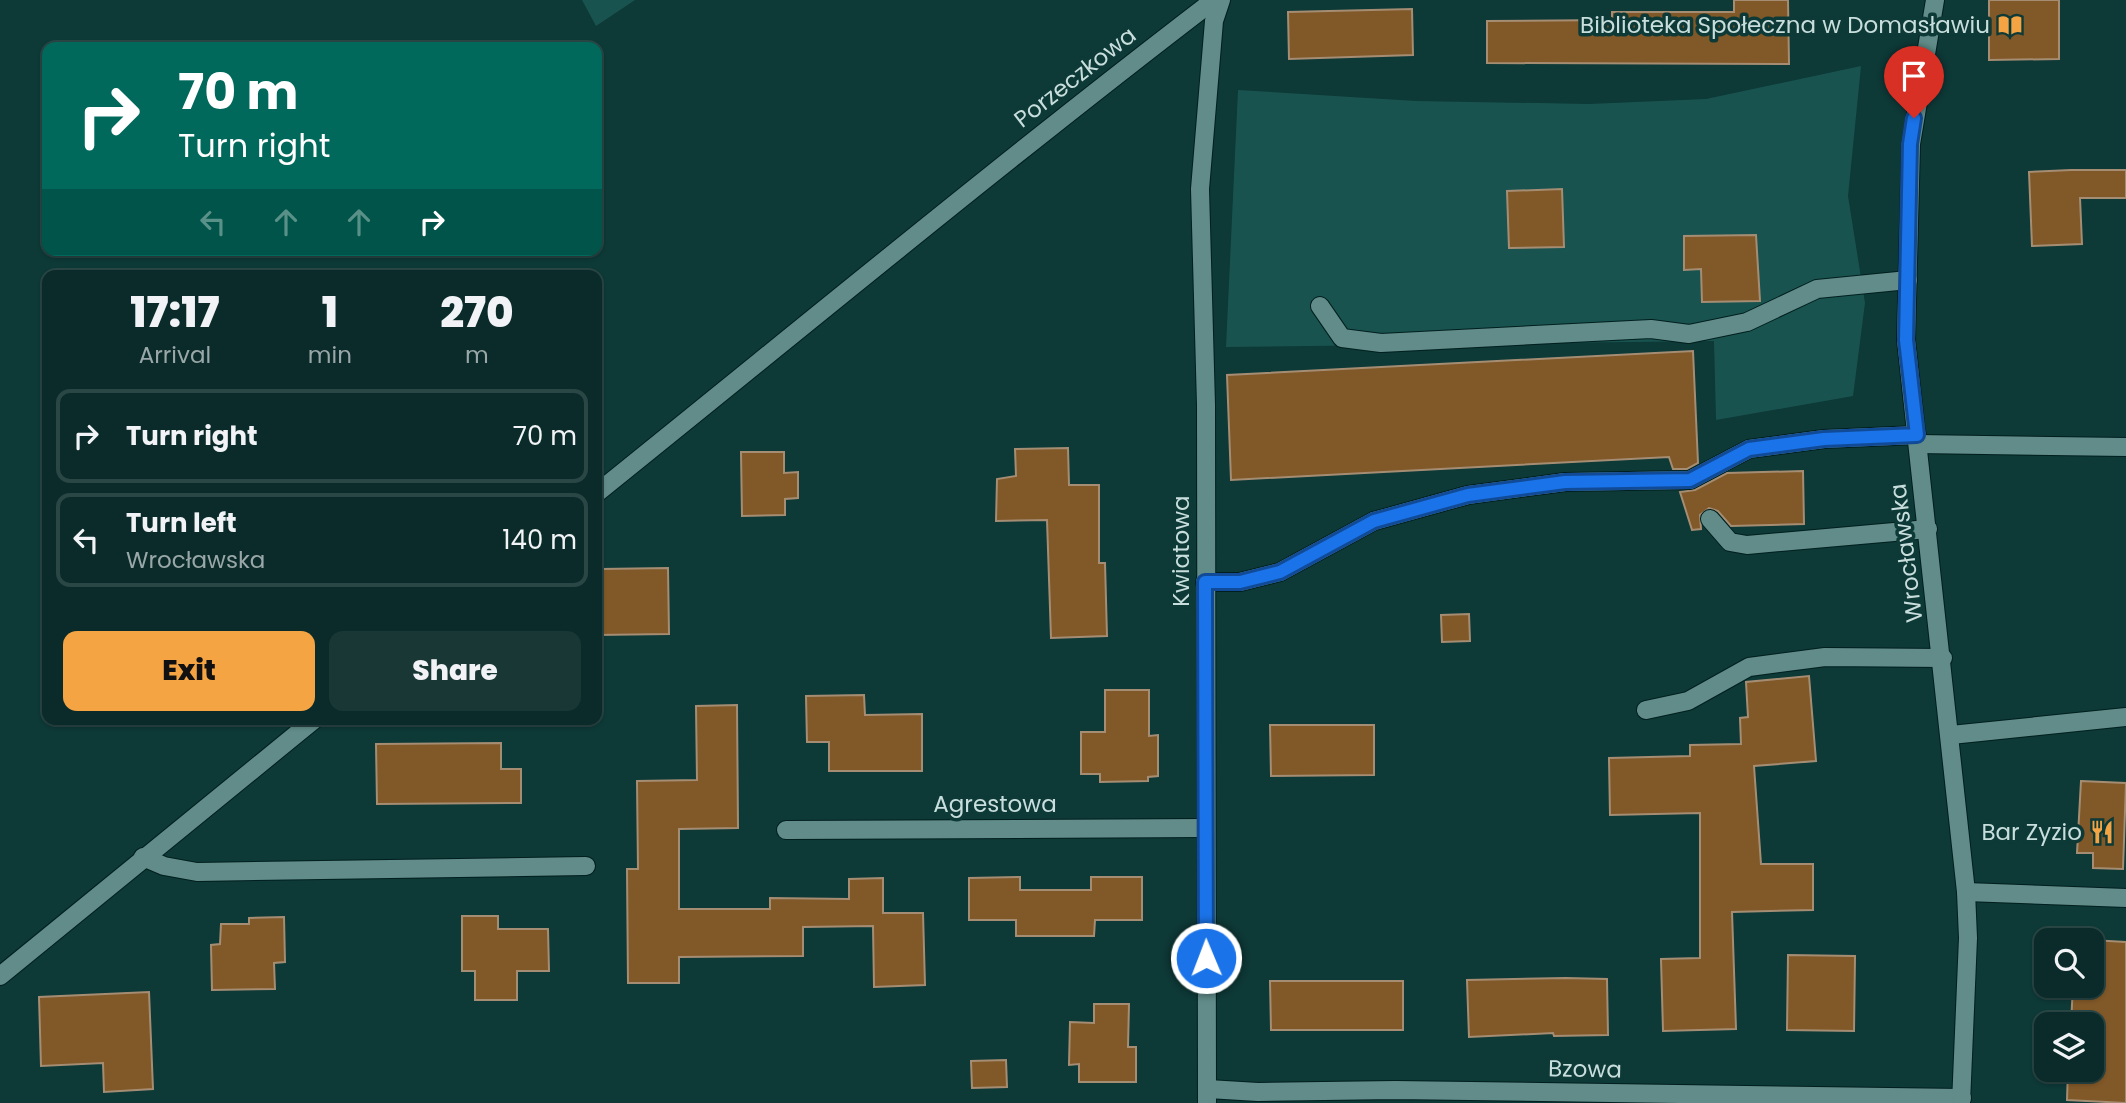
<!DOCTYPE html>
<meta charset="utf-8">
<style>
:root{--surface:#0a2b29;--page:#183735;--text:#f1f3f6;--muted:#99a7a8;--line:#2a4746;--accent:#f4a443}
body{margin:0;font-family:Poppins,sans-serif;background:var(--page);color:var(--text);height:100vh;display:flex;flex-direction:column;font-size:26px;white-space:nowrap}
*{box-sizing:border-box;margin:0}
p{font-size:23px;color:var(--muted)}
.icon{flex:none;width:38px;height:38px;fill:none;stroke:currentColor;stroke-width:2;stroke-linecap:round;stroke-linejoin:round}
.map{position:relative;flex:1;overflow:hidden}
.drawer{position:absolute;left:42px;top:270px;width:560px;height:455px;display:flex;flex-direction:column;background:var(--surface);border-radius:14px;box-shadow:0 2px 5px #0004,0 0 0 2px var(--line)}
.drawer>*{flex:none}
.guide{position:absolute;left:42px;top:42px;width:560px;height:214px;border-radius:14px;box-shadow:0 2px 5px #0004,0 0 0 2px var(--line);background:#00695c;color:#fff;overflow:hidden}
.tools{position:absolute;left:2034px;top:928px;display:grid;gap:14px}
.tools a{display:grid;place-items:center;width:70px;height:70px;border-radius:14px;background:var(--surface);box-shadow:0 2px 5px #0004,0 0 0 2px var(--line);font-size:35px}
.pin{position:absolute;display:grid;place-items:center;width:60px;height:60px;color:#fff;margin:-72px -30px;border-radius:50% 50% 50% 0;rotate:-45deg;box-shadow:0 0 7px #0007}
.pin .icon{rotate:45deg}
.me{position:absolute;width:77px;margin:-38px;rotate:359deg;stroke-linejoin:round;filter:drop-shadow(0 0 5px #0008)}
.turn{display:flex;align-items:center;gap:24px;height:147px;padding:0 21px;font-size:32px}
.turn .icon{width:91px;height:91px;stroke-width:2.5}
.turn b{display:block;font-size:49px;line-height:60px}
.lanes{display:flex;align-items:center;height:66px;padding:0 21px;background:#0003;justify-content:center;gap:35px;direction:ltr}
.lanes .off{opacity:.35}
.eta{display:flex;justify-content:space-evenly;align-items:center;height:119px;text-align:center}
.eta b{font-size:42px;font-weight:800;line-height:49px}
.cta{display:flex;gap:14px;margin-top:auto;padding:14px 21px}
.cta a{flex:1;height:80px;border-radius:14px;background:var(--accent);color:#111;font-size:28px;font-weight:800;line-height:80px;text-align:center}
.cta a+a{background:var(--page);color:var(--text)}
ul{padding:0;list-style:none}
li{display:flex;align-items:center;gap:21px;height:94px;margin:0 14px 10px;padding:0 7px;border:4px solid var(--line);border-radius:14px}
li div{flex:1}
li b{display:block;font-size:26px}
li em{font-style:normal}
.map>svg:first-child{display:block}
.green{fill:#195350}
.building{fill:#815828;stroke:#a58d73;stroke-width:2}
.lines{fill:none;stroke-linecap:round;stroke-linejoin:round}
.service-casing{stroke:#001f1e;stroke-width:20}
.minor-casing{stroke:#001f1e;stroke-width:20}
.secondary-casing{stroke:#001f1e;stroke-width:20}
.service{stroke:#618c89;stroke-width:18}
.minor{stroke:#618c89;stroke-width:18}
.secondary{stroke:#618c89;stroke-width:18}
.route-casing{stroke:#114b97;stroke-width:18}
.route{stroke:#1a73e8;stroke-width:12}
.labels{text-anchor:middle;stroke-width:7;stroke-linejoin:round;paint-order:stroke}
.poi-label{font-size:23px;fill:#c8dedc;stroke:#0d3937;text-anchor:end}
.street-label{font-size:23px;fill:#c8dedc;stroke:#0d3937}
</style>
<div class="map">
<svg width="2126" height="1103" viewBox="0 0 2126 1103">
<rect width="100%" height="100%" fill="#0d3937"/>
<g class="green">
<path d="M582 0H635L596 26Z"/>
<path d="M1861 66 1848 196 1865 303 1853 396 1716 420 1714 341 1226 347 1238 90 1416 101 1589 104 1706 99Z"/>
</g>
<g class="building">
<path d="M1734 0H1788L1789 64 1487 63V21L1612 20V12H1734Z"/>
<path d="M1989 0H2059V59L1989 60Z"/>
<path d="M1412 9 1413 55 1289 59 1288 12Z"/>
<path d="M2071 170H2126V198H2080L2082 244 2032 246 2029 172Z"/>
<path d="M1562 189 1564 247 1509 248 1507 191Z"/>
<path d="M1756 235 1760 301 1702 302 1701 269 1684 270V236Z"/>
<path d="M1693 351 1698 463 1687 469H1673L1669 457 1231 480 1227 375Z"/>
<path d="M1068 448 1069 485H1099V563H1105L1107 636 1051 638 1047 520 996 521 997 479 1016 476 1015 449Z"/>
<path d="M741 452H784V473L798 472V498L785 499V515L742 516Z"/>
<path d="M1803 471 1804 524 1731 526 1718 511 1709 508 1700 515 1701 529 1692 530 1680 492 1695 490 1727 473Z"/>
<path d="M668 568 669 634 597 635 601 569Z"/>
<path d="M1469 614 1470 641 1442 642 1441 615Z"/>
<path d="M1809 676 1816 761 1754 766 1761 864H1813V910L1732 912 1736 1029 1663 1031 1661 959 1700 958V813L1610 815 1609 758 1690 756V745L1741 744 1740 718 1748 717 1746 682Z"/>
<path d="M1105 690H1149V736L1158 735V776L1148 777V781L1100 782V774H1081V732H1105Z"/>
<path d="M864 695 865 715 922 714V771H829V742H807L806 696Z"/>
<path d="M737 705 738 828 679 829V909H770V898L849 899V879L883 878V913H923L925 985 874 987 873 926 803 927V956L679 957V983H628L627 869H638L637 781 697 780 696 706Z"/>
<path d="M1270 725H1374V775L1271 776Z"/>
<path d="M501 743V769H521V803L377 804 376 744Z"/>
<path d="M2081 781 2126 783 2123 869 2093 868V853H2077Z"/>
<path d="M1020 877V890H1091V877H1142V920H1095L1094 936H1016V920H969V878Z"/>
<path d="M462 916H498V929H548L549 971H517V1000H475V971H462Z"/>
<path d="M284 917 285 962 274 963 275 989 212 990 211 945 220 944 221 924H249V918Z"/>
<path d="M2091 940 2126 942V1103L2067 1100 2068 1069H2091V1024H2071L2073 985H2091Z"/>
<path d="M1788 955 1855 956 1854 1031 1787 1030Z"/>
<path d="M1566 978 1607 979 1608 1035 1554 1036 1553 1033 1469 1037 1467 980Z"/>
<path d="M1270 981H1403V1030H1271Z"/>
<path d="M149 992 153 1089 104 1092 103 1063 41 1066 39 997Z"/>
<path d="M1094 1004H1129L1128 1047H1136V1082H1079V1064L1069 1065 1070 1022 1094 1023Z"/>
<path d="M1006 1060 1007 1087 972 1088 971 1061Z"/>
</g>
<g class="lines">
<g class="service-casing">
<g id="service">
<path d="M1320 306 1342 338 1381 343 1651 329 1689 334 1747 322 1817 289 1908 280"/>
<path d="M1918 444 2126 447"/>
<path d="M1710 519 1730 542 1747 545 1928 529"/>
<path d="M1205 582H1240L1280 572 1374 521 1468 495 1565 482 1690 480 1749 449 1824 439 1917 435"/>
<path d="M1646 710 1688 701 1749 667 1825 657 1943 658"/>
<path d="M1951 735 2126 717"/>
<path d="M143 857 164 866 197 872 586 866"/>
<path d="M1966 892 2126 898"/>
</g>
</g>
<g class="minor-casing">
<g id="minor">
<path d="M597 493C802 328 1005 160 1214 0"/>
<path d="M786 830 1204 828"/>
<path d="M0 976 315 719"/>
<path d="M1208 1089 1258 1092 1395 1090 1962 1098"/>
<path d="M1207 1103 1206 405 1200 189 1214 21 1221 0"/>
</g>
</g>
<g class="secondary-casing">
<path id="secondary" d="M1935 0 1911 144 1906 340 1966 892 1968 938 1961 1103"/>
</g>
<use href="#service" class="service"/>
<use href="#minor" class="minor"/>
<use href="#secondary" class="secondary"/>
</g>
<g class="lines">
<g class="route-casing">
<path id="route" d="M1206 958 1205 582H1240L1280 572 1374 521 1468 495 1565 482 1690 480 1749 449 1824 439 1917 435 1906 340 1910 144 1914 118"/>
</g>
<use href="#route" class="route"/>
</g>
<defs>
<g id="library-bare" transform="scale(1.89)"><path d="M-6-4Q-3-5.5-.7-3.5V5Q-3 3-6 4ZM6-4Q3-5.5 .7-3.5V5Q3 3 6 4Z" fill="#f4a443" stroke="#0d3937" stroke-width="2.5" paint-order="stroke"/></g>
<g id="restaurant-bare" transform="scale(1.89)"><path d="M-5-6h1v4h1v-4h1v4h1v-4h1v5L-1.5 .5V6h-2V.5L-5-1ZM5-6V6H3V1.5H1.5Q1.5-4 5-6Z" fill="#f4a443" stroke="#0d3937" stroke-width="2.5" paint-order="stroke"/></g>
</defs>
<g fill-rule="evenodd">
<use href="#library-bare" x="2010" y="25"/>
<use href="#restaurant-bare" x="2102" y="832"/>
</g>
<g class="labels">
<g class="poi-label">
<text x="1990" y="33">Biblioteka Społeczna w Domasławiu</text>
<text x="2082" y="840">Bar Zyzio</text>
</g>
<g class="street-label">
<text transform="translate(1075 77) rotate(-38)" y="8">Porzeczkowa</text>
<text transform="translate(1181 551) rotate(-90)" y="8">Kwiatowa</text>
<text transform="translate(1906 553) rotate(-97)" y="8">Wrocławska</text>
<text x="995" y="812">Agrestowa</text>
<text transform="translate(1585 1069) rotate(1)" y="8">Bzowa</text>
</g>
</g>
</svg>
<div class="tools">
<a><svg class="icon" aria-label="search" viewBox="0 0 24 24"><circle cx="10" cy="10" r="6"/><path d="M15 15l6 6"/></svg></a>
<a><svg class="icon" aria-label="layers" viewBox="0 0 24 24"><path d="M12 4l9 5-9 5-9-5zM3 14l9 5 9-5"/></svg></a>
</div>
<div class="pin" style="left:1914px;top:118px;background:#d93025"><svg class="icon" aria-label="arrive" viewBox="0 0 24 24"><path d="M6 21V4h12l-3 4 3 4H6"/></svg></div>
<svg class="me" style="left:1206px;top:958px" viewBox="-20 -20 40 40"><circle r="17" fill="#1a73e8" stroke="#fff" stroke-width="3"/><path d="M0-11L8 9 0 5-8 9z" fill="#fff"/></svg>
<div class="guide">
<div class="turn"><svg class="icon" aria-label="right" viewBox="0 0 24 24"><path d="M7 20v-9h11M14 6l5 5-5 5"/></svg><div><b>70 m</b>Turn right</div></div>
<div class="lanes"><svg class="icon off" aria-label="left" viewBox="0 0 24 24"><path d="M17 20v-9H6M10 6l-5 5 5 5"/></svg><svg class="icon off" aria-label="ahead" viewBox="0 0 24 24"><path d="M12 20V5M6 11l6-6 6 6"/></svg><svg class="icon off" aria-label="ahead" viewBox="0 0 24 24"><path d="M12 20V5M6 11l6-6 6 6"/></svg><svg class="icon" aria-label="right" viewBox="0 0 24 24"><path d="M7 20v-9h11M14 6l5 5-5 5"/></svg></div>
</div>
<section class="drawer">
<div class="eta">
<div><b>17:17</b><p>Arrival</p></div>
<div><b>1</b><p>min</p></div>
<div><b>270</b><p>m</p></div>
</div>
<ul>
<li><svg class="icon" aria-label="right" viewBox="0 0 24 24"><path d="M7 20v-9h11M14 6l5 5-5 5"/></svg><div><b>Turn right</b></div><em>70 m</em></li>
<li><svg class="icon" aria-label="left" viewBox="0 0 24 24"><path d="M17 20v-9H6M10 6l-5 5 5 5"/></svg><div><b>Turn left</b><p>Wrocławska</p></div><em>140 m</em></li>
</ul>
<div class="cta"><a>Exit</a><a>Share</a></div>
</section>
</div>
